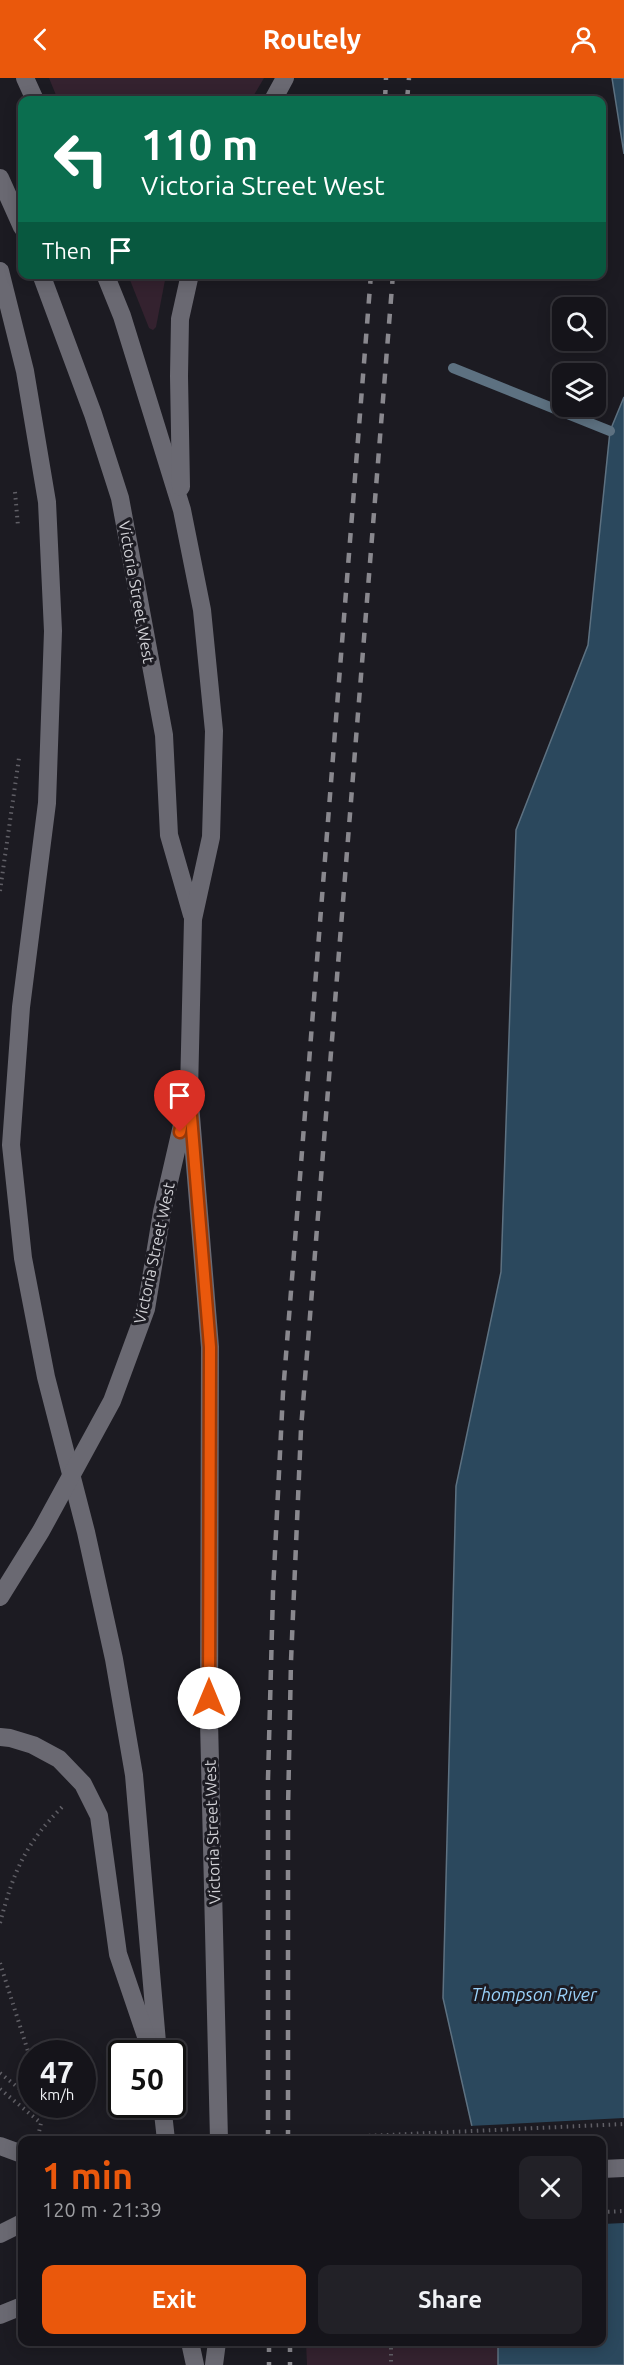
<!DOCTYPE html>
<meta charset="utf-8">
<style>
:root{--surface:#15141a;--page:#222127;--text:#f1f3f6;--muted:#9d9ea2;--line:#343339;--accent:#ea580c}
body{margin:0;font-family:Ubuntu,sans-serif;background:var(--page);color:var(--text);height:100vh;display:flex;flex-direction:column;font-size:22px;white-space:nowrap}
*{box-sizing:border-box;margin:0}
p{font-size:20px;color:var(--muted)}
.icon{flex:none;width:33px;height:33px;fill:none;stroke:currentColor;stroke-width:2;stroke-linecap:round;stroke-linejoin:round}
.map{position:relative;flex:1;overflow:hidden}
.side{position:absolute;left:18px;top:2058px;width:588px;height:210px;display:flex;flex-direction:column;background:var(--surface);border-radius:12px;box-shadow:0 3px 15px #0003,0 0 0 2px var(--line)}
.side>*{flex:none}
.hud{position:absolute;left:18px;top:18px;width:588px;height:183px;border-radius:12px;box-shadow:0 3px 15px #0003,0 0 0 2px var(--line);background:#0b6e4f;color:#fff;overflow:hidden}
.fabs{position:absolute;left:552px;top:219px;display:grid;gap:12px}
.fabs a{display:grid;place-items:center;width:54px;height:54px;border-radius:12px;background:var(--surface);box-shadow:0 3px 15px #0003,0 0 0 2px var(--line);font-size:30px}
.speed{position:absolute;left:18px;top:1962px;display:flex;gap:12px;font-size:30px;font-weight:700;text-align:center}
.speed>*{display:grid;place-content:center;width:78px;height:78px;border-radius:50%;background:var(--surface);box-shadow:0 3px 15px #0003,0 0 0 2px var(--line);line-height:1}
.speed small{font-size:15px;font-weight:400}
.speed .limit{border:3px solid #111;border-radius:9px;background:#fff;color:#111}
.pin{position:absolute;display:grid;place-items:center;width:51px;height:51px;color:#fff;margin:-62px -26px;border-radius:50% 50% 50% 0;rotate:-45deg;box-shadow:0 0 6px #0007}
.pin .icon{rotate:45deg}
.me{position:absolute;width:66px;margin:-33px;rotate:0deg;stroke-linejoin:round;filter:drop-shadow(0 0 4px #0008)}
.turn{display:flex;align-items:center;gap:21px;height:126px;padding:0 24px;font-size:27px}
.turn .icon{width:78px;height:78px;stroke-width:2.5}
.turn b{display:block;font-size:42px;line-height:51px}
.then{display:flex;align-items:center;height:57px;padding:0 24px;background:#0003;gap:12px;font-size:22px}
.round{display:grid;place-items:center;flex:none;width:63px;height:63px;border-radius:12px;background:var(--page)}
.summary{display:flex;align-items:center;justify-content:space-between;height:102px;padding:0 24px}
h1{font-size:36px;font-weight:600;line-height:45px;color:var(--accent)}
.action{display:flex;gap:12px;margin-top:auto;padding:12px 24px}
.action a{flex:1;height:69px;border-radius:12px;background:var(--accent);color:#fff;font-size:24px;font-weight:600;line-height:69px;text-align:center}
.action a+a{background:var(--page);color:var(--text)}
header{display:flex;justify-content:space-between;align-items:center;height:78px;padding:0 24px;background:var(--accent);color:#fff;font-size:27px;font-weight:600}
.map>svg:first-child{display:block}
.green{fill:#34222f}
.water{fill:#2b485d;stroke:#5d7181;stroke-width:1.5}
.pier{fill:#1c1b22}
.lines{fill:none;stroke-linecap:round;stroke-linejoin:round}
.stream{stroke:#5d7181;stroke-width:10}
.path{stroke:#605f66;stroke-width:4;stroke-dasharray:1.5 4.5;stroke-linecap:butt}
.lane{stroke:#6a6972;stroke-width:18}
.secondary{stroke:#6a6972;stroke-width:18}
.rail{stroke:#89888e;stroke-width:4.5;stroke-dasharray:10 10;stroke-linecap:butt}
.route-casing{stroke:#983908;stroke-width:15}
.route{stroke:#ea580c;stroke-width:10}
.labels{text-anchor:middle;stroke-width:6;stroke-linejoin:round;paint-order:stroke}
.street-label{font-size:16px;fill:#d1d1d6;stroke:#1c1b22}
.water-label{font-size:18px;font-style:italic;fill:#9ad1f9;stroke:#1c1b22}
</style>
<header><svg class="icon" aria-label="back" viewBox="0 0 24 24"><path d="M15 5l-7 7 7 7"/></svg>Routely<svg class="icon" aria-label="person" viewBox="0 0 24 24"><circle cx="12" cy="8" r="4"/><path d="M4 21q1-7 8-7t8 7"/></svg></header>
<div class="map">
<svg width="624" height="2287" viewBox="0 0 624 2287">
<rect width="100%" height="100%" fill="#1c1b22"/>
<g class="green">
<path d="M49 0H264L251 22H58Z"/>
<path d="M128 197H166L156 249 153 252 149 250Z"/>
<path d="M306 2264H498V2287H307Z"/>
</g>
<g class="water">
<path d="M612 0H624V76Z"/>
<path d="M624 319V2287H498V2264H602V2062H475L443 1920 456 1408 501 1194 516 752 588 567 610 353Z"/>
</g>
<path class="pier" d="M624 2040V2145L602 2146V2062H472L469 2048Z"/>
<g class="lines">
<path class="stream" d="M453 290 610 353"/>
<g class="path">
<path d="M15 414 18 448"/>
<path d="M0 813 19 680"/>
<path d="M0 1845C14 1792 25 1766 64 1727"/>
<path d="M0 1885 32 1986"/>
<path d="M0 1995 26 2016 32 2006"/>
<path d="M0 2011 41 2045 39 2054"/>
<path d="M279 2062 624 2046"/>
<path d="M602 2134 624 2133"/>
<path d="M391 2264V2287"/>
</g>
<path class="lane" d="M0 2237 22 2228"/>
<g class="secondary">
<path d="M25 0 35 22"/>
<path d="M273 22 285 0"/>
<path d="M0 100 22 149"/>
<path d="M0 193 25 293 47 424 53 553 47 725 21 929 11 1067 23 1180 46 1299 86 1454 114 1581 134 1697 158 1976"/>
<path d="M41 196 93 336 120 420 164 657 169 757 192 837"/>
<path d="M105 196 122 238 182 432 202 532 214 653 211 759 193 841 189 1014 210 1269 209 1643 219 2062"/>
<path d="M181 409 179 298 180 241 190 196"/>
<path d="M0 1519 41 1453 112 1323 146 1231 162 1134 186 1030"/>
<path d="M0 1659 10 1660 33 1667 59 1681 83 1706 99 1738 118 1876 151 1973"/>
<path d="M162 2026 166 2062"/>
<path d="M0 2068 22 2076"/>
<path d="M602 2091 624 2090"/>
<path d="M0 2156 22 2145"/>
<path d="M190 2264 195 2287"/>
<path d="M214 2287 217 2264"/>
</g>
<g class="rail">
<path d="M385 22 386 0"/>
<path d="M407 22 409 0"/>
<path d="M268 2062V1701L273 1514 283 1315 371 196"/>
<path d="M288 2062V1731L291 1583 301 1351 393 196"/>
<path d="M269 2264V2287"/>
<path d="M290 2264V2287"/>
</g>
</g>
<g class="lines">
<g class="route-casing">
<path id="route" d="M180 1054 189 1014 210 1269 209 1620"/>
</g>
<use href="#route" class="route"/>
</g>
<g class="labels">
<g class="street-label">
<text transform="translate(137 514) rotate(80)" y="6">Victoria Street West</text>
<text transform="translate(154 1175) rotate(-78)" y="6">Victoria Street West</text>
<text transform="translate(212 1754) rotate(-92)" y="6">Victoria Street West</text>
</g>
<g class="water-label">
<text x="534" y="1923">Thompson River</text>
</g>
</g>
</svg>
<div class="fabs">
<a><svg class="icon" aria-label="search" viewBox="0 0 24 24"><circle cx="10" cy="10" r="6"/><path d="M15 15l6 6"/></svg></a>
<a><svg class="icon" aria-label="layers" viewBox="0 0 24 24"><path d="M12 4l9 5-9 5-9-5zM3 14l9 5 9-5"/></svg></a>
</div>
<div class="speed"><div>47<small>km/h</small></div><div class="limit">50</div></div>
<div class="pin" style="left:180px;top:1054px;background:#d93025"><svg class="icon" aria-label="arrive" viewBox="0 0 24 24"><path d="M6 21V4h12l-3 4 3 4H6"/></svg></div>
<svg class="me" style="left:209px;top:1620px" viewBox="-20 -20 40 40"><circle r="19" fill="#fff"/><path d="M0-13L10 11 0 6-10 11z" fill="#ea580c"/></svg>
<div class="hud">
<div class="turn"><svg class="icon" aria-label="left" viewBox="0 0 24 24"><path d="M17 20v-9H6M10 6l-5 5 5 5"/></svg><div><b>110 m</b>Victoria Street West</div></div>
<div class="then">Then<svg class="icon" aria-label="arrive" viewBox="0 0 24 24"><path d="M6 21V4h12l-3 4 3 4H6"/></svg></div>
</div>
<section class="side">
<div class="summary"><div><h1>1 min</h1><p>120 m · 21:39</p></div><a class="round"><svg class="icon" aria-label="close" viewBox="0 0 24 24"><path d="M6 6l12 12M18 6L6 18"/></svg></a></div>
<div class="action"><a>Exit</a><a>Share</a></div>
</section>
</div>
